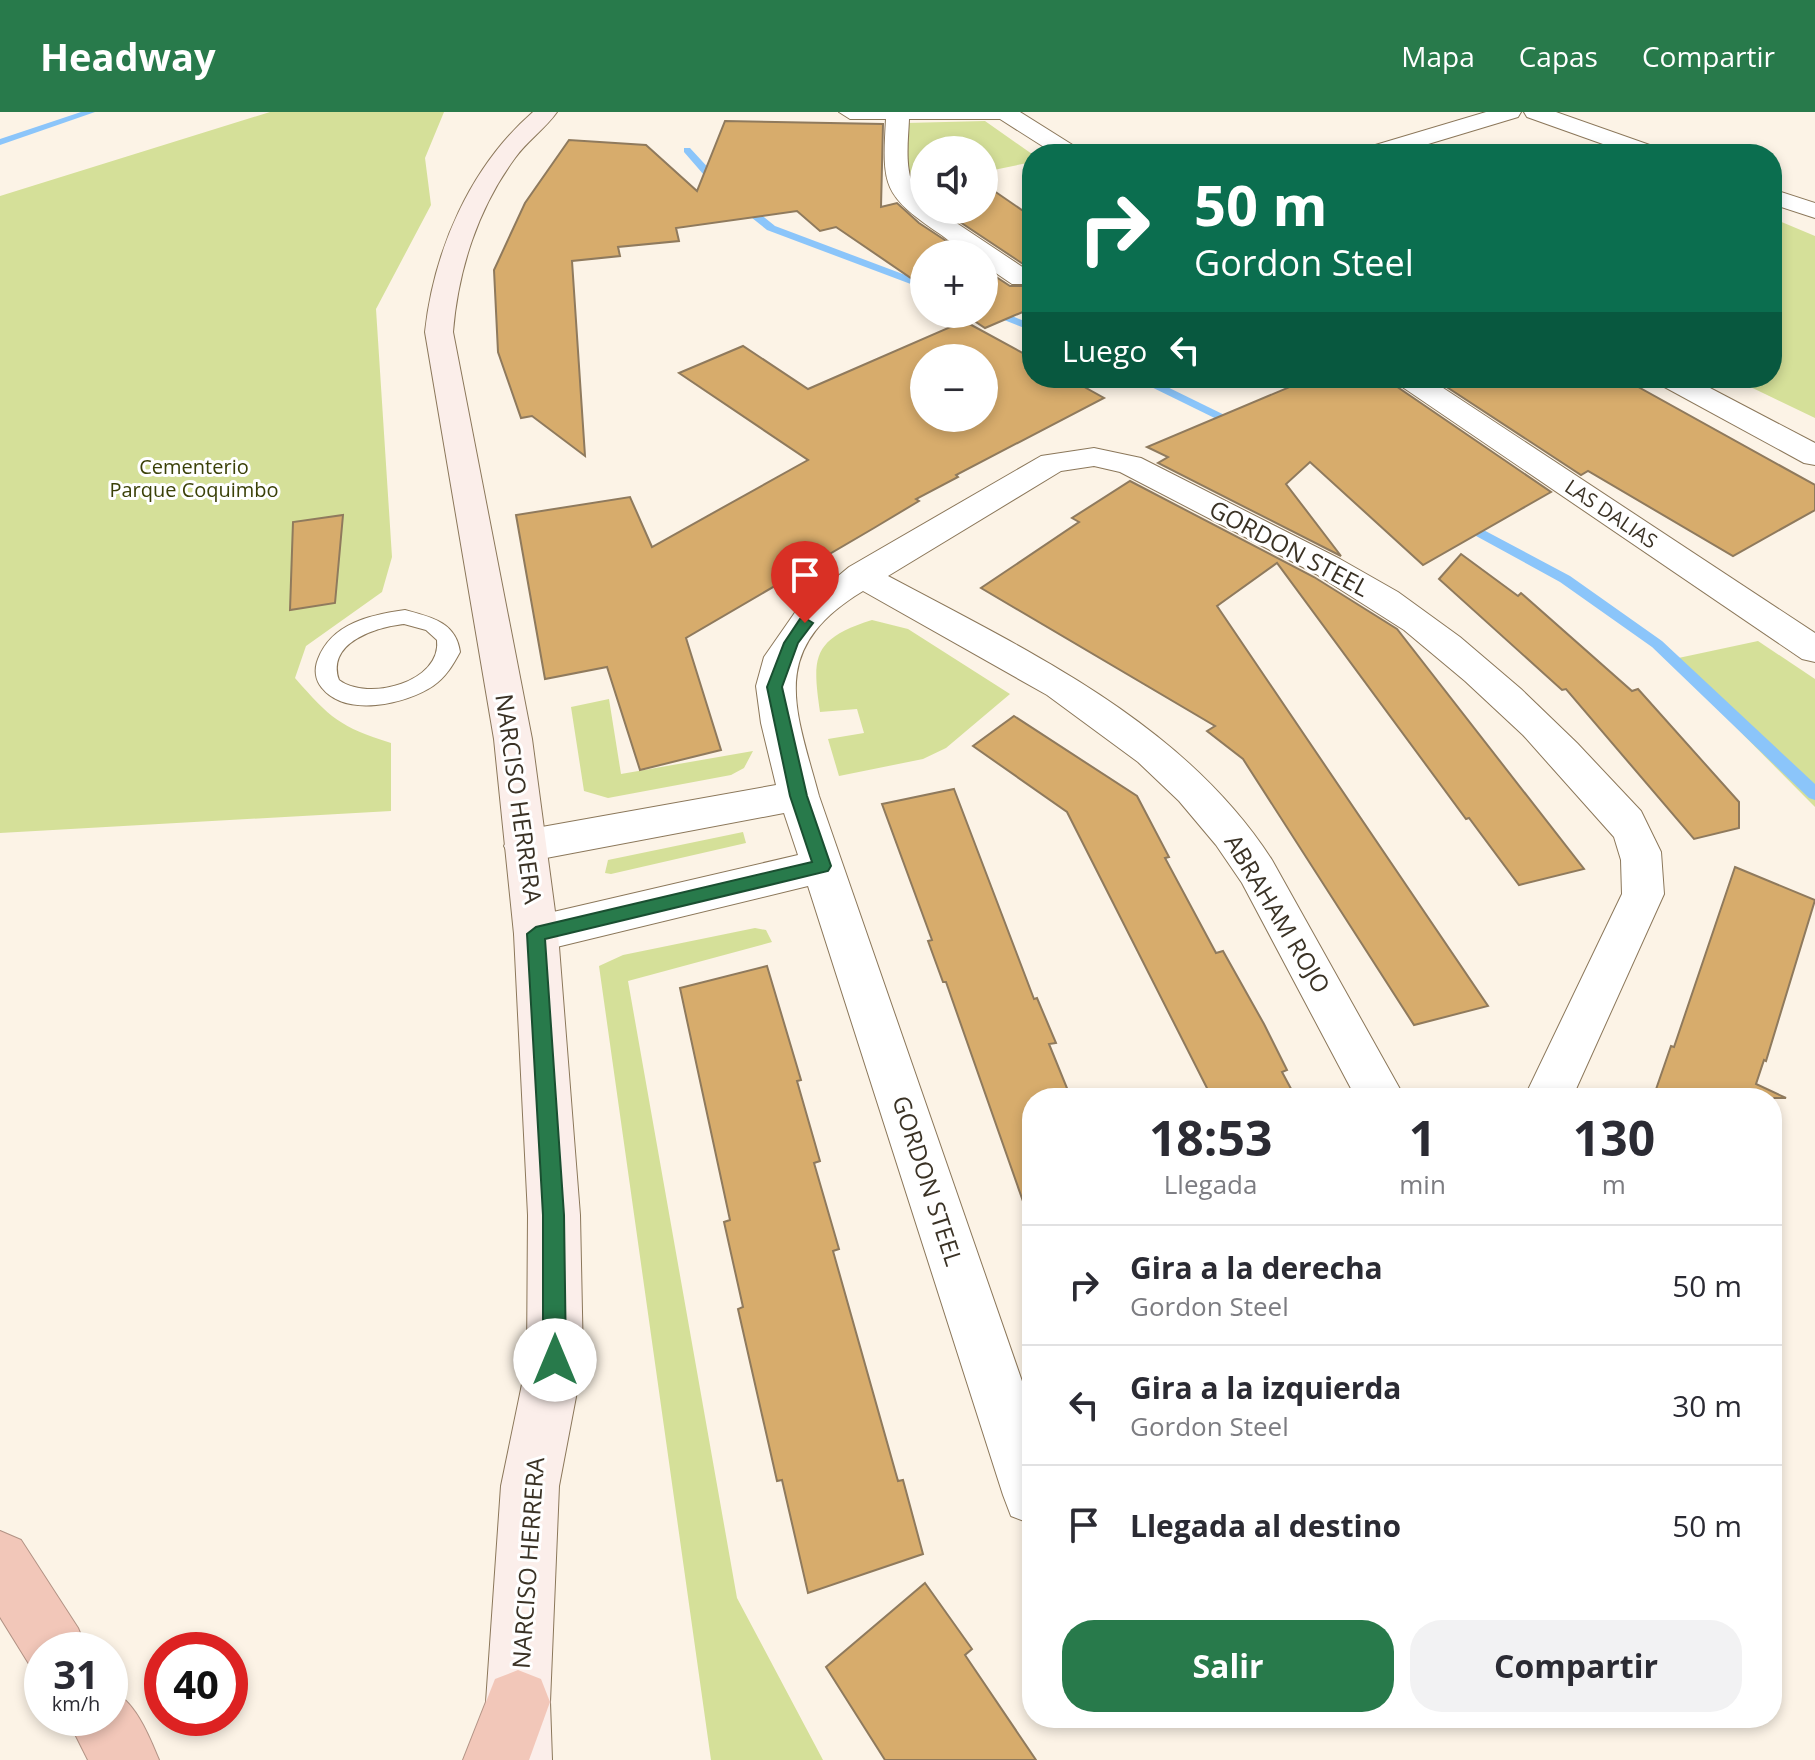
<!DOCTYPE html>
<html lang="es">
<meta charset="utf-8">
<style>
:root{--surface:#fff;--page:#f2f2f3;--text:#2b2b33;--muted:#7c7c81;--line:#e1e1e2;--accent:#287a4b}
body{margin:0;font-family:"Open Sans",sans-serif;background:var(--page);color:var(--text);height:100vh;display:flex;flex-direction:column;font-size:30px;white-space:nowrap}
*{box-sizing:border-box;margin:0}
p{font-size:26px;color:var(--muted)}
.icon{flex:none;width:44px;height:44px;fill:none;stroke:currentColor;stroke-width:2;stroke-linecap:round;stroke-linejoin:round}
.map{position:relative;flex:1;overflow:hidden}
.sheet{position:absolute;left:1022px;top:976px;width:760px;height:640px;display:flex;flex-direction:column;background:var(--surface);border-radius:32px;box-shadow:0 4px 12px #0003}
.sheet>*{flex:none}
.hud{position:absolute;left:1022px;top:32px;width:760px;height:244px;border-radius:32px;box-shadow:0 4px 12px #0003;background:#0b6e4f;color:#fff;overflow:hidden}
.controls{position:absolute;left:910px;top:24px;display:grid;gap:16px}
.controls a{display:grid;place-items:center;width:88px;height:88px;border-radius:50%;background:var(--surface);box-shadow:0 4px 12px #0003;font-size:40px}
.speed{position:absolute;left:24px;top:1520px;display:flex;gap:16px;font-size:40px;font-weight:700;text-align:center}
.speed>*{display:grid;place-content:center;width:104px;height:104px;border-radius:50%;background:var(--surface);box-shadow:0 4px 12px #0003;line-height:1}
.speed small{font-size:20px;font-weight:400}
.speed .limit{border:12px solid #d22;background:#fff;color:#111}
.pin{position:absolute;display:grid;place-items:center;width:68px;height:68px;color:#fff;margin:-82px -34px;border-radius:50% 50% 50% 0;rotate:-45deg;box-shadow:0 0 8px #0007}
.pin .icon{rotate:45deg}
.me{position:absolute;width:88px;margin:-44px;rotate:0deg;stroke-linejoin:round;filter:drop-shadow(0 0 6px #0008)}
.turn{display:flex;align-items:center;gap:28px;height:168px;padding:0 40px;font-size:36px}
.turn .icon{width:104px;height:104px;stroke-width:2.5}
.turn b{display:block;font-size:56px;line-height:68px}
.then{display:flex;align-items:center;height:76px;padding:0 40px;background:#0003;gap:16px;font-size:30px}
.eta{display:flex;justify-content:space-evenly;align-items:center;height:136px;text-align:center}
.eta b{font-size:48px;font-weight:700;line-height:56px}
.action{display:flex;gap:16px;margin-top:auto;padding:16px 40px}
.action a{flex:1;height:92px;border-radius:32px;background:var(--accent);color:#fff;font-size:32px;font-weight:700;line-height:92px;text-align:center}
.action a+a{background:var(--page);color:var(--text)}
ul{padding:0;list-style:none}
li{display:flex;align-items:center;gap:24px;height:120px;padding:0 40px;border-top:2px solid var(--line)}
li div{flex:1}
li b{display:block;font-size:30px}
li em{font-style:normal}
header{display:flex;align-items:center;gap:48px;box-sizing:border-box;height:112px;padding:0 40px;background:var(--accent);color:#fff}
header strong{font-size:38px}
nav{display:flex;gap:44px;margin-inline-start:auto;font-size:28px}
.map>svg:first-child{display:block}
.green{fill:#d5e099}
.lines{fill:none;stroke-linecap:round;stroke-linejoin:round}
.stream{fill:#8bc5fa;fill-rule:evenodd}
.building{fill:#d7ac6c;stroke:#8f7a5d;stroke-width:2;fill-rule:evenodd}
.lane-casing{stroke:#8b775a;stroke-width:2}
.street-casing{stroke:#8b775a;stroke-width:2}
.secondary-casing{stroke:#8b775a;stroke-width:2}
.highway-casing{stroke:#b29385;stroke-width:2}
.lane{fill:#fff;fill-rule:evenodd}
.street{fill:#fff;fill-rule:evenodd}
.secondary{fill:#fbeeea;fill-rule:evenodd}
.highway{fill:#f2c7b9;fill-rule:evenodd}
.route{fill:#287a4b;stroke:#1a4f31;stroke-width:2}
.labels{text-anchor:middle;stroke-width:6;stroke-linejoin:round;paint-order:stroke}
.far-park-label{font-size:20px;fill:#3b4108;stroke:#fff}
.far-street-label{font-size:20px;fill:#3a3225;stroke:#fff}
.street-label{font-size:24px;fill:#3a3225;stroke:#fff}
</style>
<header>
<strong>Headway</strong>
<nav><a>Mapa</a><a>Capas</a><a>Compartir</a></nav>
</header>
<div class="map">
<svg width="1815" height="1648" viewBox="0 0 1815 1648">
<rect width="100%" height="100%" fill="#fcf3e6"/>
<g class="green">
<path d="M270 0H444L425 46 431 93 376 197 392 445 382 480 306 534 295 566C330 606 340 615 391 631V699L0 721V84Z"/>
<path d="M985 9 1032 42V50L984 60V38H924V74L909 77 906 11Z"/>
<path d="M1772 106 1815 124V306L1732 266H1772Z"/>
<path d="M872 508 908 517 1010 582 946 636 923 647 839 664 828 627 864 621 857 597 820 600C812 545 812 527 872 508Z"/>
<path d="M1758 529 1815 567V695L1669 548Z"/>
<path d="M609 587 621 662 753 639 744 656 731 663 608 686 584 679 571 595Z"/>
<path d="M743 720 746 731 611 762 605 761 608 748Z"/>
<path d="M755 816 766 818 772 830 628 869 737 1486 823 1648H711L599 854 623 843Z"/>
</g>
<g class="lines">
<g class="stream">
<path d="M81 0H95L0 33V27Z"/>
<path d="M684 36H690L725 74 775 114 924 170V177L767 118 717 78 684 40Z"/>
<path d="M984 193 1032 212V219L984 200Z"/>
<path d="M1133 266H1149L1249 315 1239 318Z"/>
<path d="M1461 406 1570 464 1662 529 1815 672V688L1809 686 1652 535 1560 470 1456 413V407Z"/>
</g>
</g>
<g class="building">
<path d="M725 9 883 12 881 95 897 91 919 111 966 142H924V175L836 115 820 119 797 99 676 116 679 129 618 135 620 144 572 149 585 344 532 304 521 306 498 240 494 158 525 91 569 28 646 33 697 79Z"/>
<path d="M984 72 1032 105V158L942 98H984Z"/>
<path d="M984 157 1010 174H1032V196L985 216 964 202H984Z"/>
<path d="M964 209 1032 246V266H1068L1104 286 956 363 958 365 916 387 919 389 874 416 686 526 721 638 640 658 607 555 545 567 516 403 630 385 652 435 808 348 679 261 743 234 808 277ZM924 246H984V306H924Z"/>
<path d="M1311 266H1390L1396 274 1551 380 1423 453 1310 350 1286 372 1341 444 1158 351 1168 345 1147 335Z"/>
<path d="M1433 266H1622L1815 373V398L1733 444 1588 359 1581 363Z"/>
<path d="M1130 369 1314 465 1397 517 1584 757 1519 773 1469 706 1466 707 1277 451 1217 494 1488 894 1414 913 1243 647 1207 619 1215 614 981 476 1079 410 1072 406Z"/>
<path d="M343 403 335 491 290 498 293 410Z"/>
<path d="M1461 442 1518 484 1521 481 1632 579 1638 577 1739 690V716L1694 727 1566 577 1562 578 1439 467Z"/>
<path d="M1014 604 1137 684 1169 745 1165 746 1216 841 1223 839 1264 912 1287 958 1282 960 1296 986H1212L1067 700 973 634Z"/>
<path d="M954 677 1034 887 1037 886 1056 931 1049 932 1071 986H1032V1094L1025 1095 946 870H943L928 829 932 828 882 692Z"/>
<path d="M1735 755 1815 788 1766 949 1764 948 1756 972 1786 986H1653L1671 934 1674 935Z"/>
<path d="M767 854 801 968 797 969 820 1049 814 1051 839 1137 833 1139 898 1369 903 1368 923 1442 808 1481 782 1368 777 1369 738 1197 743 1195 724 1110 730 1108 680 876Z"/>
<path d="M925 1471 972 1537 965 1543 1036 1648H885L826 1555Z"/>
</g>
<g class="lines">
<g class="lane-casing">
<path id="lane" d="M405 498C431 505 456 510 460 540 453 553 446 565 433 574 406 592 346 606 322 576 315 568 314 557 318 547 332 511 370 503 405 498ZM404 512 426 518 437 528C442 570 368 590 339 568 326 530 377 515 404 512Z"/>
</g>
<g class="street-casing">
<g id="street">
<path d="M839 0H1020L1079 37 1083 42H1055L1000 7H909C908 33 902 69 924 89V98H937L1030 160V172H1012L984 153V142C965 142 955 133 940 122 883 83 882 75 886 7H850Z"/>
<path d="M1486 0H1521L1518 5 1395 42H1358L1362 37Z"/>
<path d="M1524 0H1556L1661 37 1665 42H1631L1527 5Z"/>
<path d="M1772 77 1815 91V106L1772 92Z"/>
<path d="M1393 266H1428L1815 521V550L1802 547 1398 272Z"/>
<path d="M1654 266H1691L1815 331V353L1804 351 1659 272Z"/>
<path d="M1094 336 1141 346 1340 447 1398 480 1460 525 1521 577 1577 631 1641 699 1661 740 1664 782 1572 986H1524L1622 782 1621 748 1614 725 1523 623 1465 569 1404 518 1316 462 1120 360 1094 354 1061 359 888 464C1028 539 1183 610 1272 748L1405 986H1356L1242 771 1216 733 1179 689 1138 650 1047 583 863 479C767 537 795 595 819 684L1032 1298V1412L1011 1404 1003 1383 808 774 536 840 520 834 514 822 520 810 536 804 798 743 784 701 525 750 510 745 504 734 510 723 525 718 776 673 761 611 756 574 764 545 796 499 849 455 1041 344Z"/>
</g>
</g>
<g class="secondary-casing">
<path id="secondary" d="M533 0H557C545 17 527 29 515 46 478 96 458 158 453 220L532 627 558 822 580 1103 583 1248 559 1374 550 1590 552 1648H486V1590L501 1374 527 1248 528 1103 514 822 494 627 425 220C434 138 470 55 533 0Z"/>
</g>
<g class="highway-casing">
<g id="highway">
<path d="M0 1419 21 1428 78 1516 87 1538H42V1564L34 1560 0 1505Z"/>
<path d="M518 1558 541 1567 550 1590 529 1648H463L495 1567Z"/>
<path d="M110 1578C135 1588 149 1624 159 1648H88L67 1606H110Z"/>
</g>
</g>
<use href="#lane" class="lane"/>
<use href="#street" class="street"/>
<use href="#secondary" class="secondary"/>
<use href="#highway" class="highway"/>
</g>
<path class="route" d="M805 506 813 511 798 531 782 575 807 684 831 754 828 759 545 827 564 1103 566 1248 563 1256 555 1259 547 1256 543 1248V1103L527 822 536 815 812 750 790 684 767 575 784 531 800 507Z"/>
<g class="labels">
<g class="far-park-label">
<text x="194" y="362">Cementerio<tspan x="194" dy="23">Parque Coquimbo</tspan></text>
</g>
<g class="far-street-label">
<text transform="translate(1611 402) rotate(34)" y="7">LAS DALIAS</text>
</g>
<g class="street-label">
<text transform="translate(1289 437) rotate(28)" y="8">GORDON STEEL</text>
<text transform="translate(518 687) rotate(82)" y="8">NARCISO HERRERA</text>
<text transform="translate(1277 802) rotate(59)" y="8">ABRAHAM ROJO</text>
<text transform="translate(927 1069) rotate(72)" y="8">GORDON STEEL</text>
<text transform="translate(529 1451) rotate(-86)" y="8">NARCISO HERRERA</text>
</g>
</g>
</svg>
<div class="controls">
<a><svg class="icon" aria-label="sound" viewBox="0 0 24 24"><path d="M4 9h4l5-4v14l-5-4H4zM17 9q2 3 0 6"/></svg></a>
<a>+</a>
<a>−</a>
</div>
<div class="speed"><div>31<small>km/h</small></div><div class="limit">40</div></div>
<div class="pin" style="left:805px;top:511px;background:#d93025"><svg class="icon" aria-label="arrive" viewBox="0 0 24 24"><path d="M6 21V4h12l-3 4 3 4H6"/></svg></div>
<svg class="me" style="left:555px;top:1248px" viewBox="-20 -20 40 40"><circle r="19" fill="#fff"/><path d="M0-13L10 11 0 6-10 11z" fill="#287a4b"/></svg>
<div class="hud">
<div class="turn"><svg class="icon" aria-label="right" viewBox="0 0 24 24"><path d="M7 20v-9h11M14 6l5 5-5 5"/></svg><div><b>50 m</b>Gordon Steel</div></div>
<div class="then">Luego<svg class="icon" aria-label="left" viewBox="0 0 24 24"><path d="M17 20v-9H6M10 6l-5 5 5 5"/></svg></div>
</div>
<section class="sheet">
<div class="eta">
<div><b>18:53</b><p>Llegada</p></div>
<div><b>1</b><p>min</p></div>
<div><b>130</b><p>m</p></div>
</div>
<ul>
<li><svg class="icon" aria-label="right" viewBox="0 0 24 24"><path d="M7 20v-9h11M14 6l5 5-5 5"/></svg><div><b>Gira a la derecha</b><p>Gordon Steel</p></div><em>50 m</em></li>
<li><svg class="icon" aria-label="left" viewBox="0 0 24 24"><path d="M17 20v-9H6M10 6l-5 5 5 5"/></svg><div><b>Gira a la izquierda</b><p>Gordon Steel</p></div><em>30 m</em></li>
<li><svg class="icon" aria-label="arrive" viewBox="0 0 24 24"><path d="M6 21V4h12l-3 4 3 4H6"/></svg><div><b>Llegada al destino</b></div><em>50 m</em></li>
</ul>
<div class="action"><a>Salir</a><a>Compartir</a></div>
</section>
</div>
